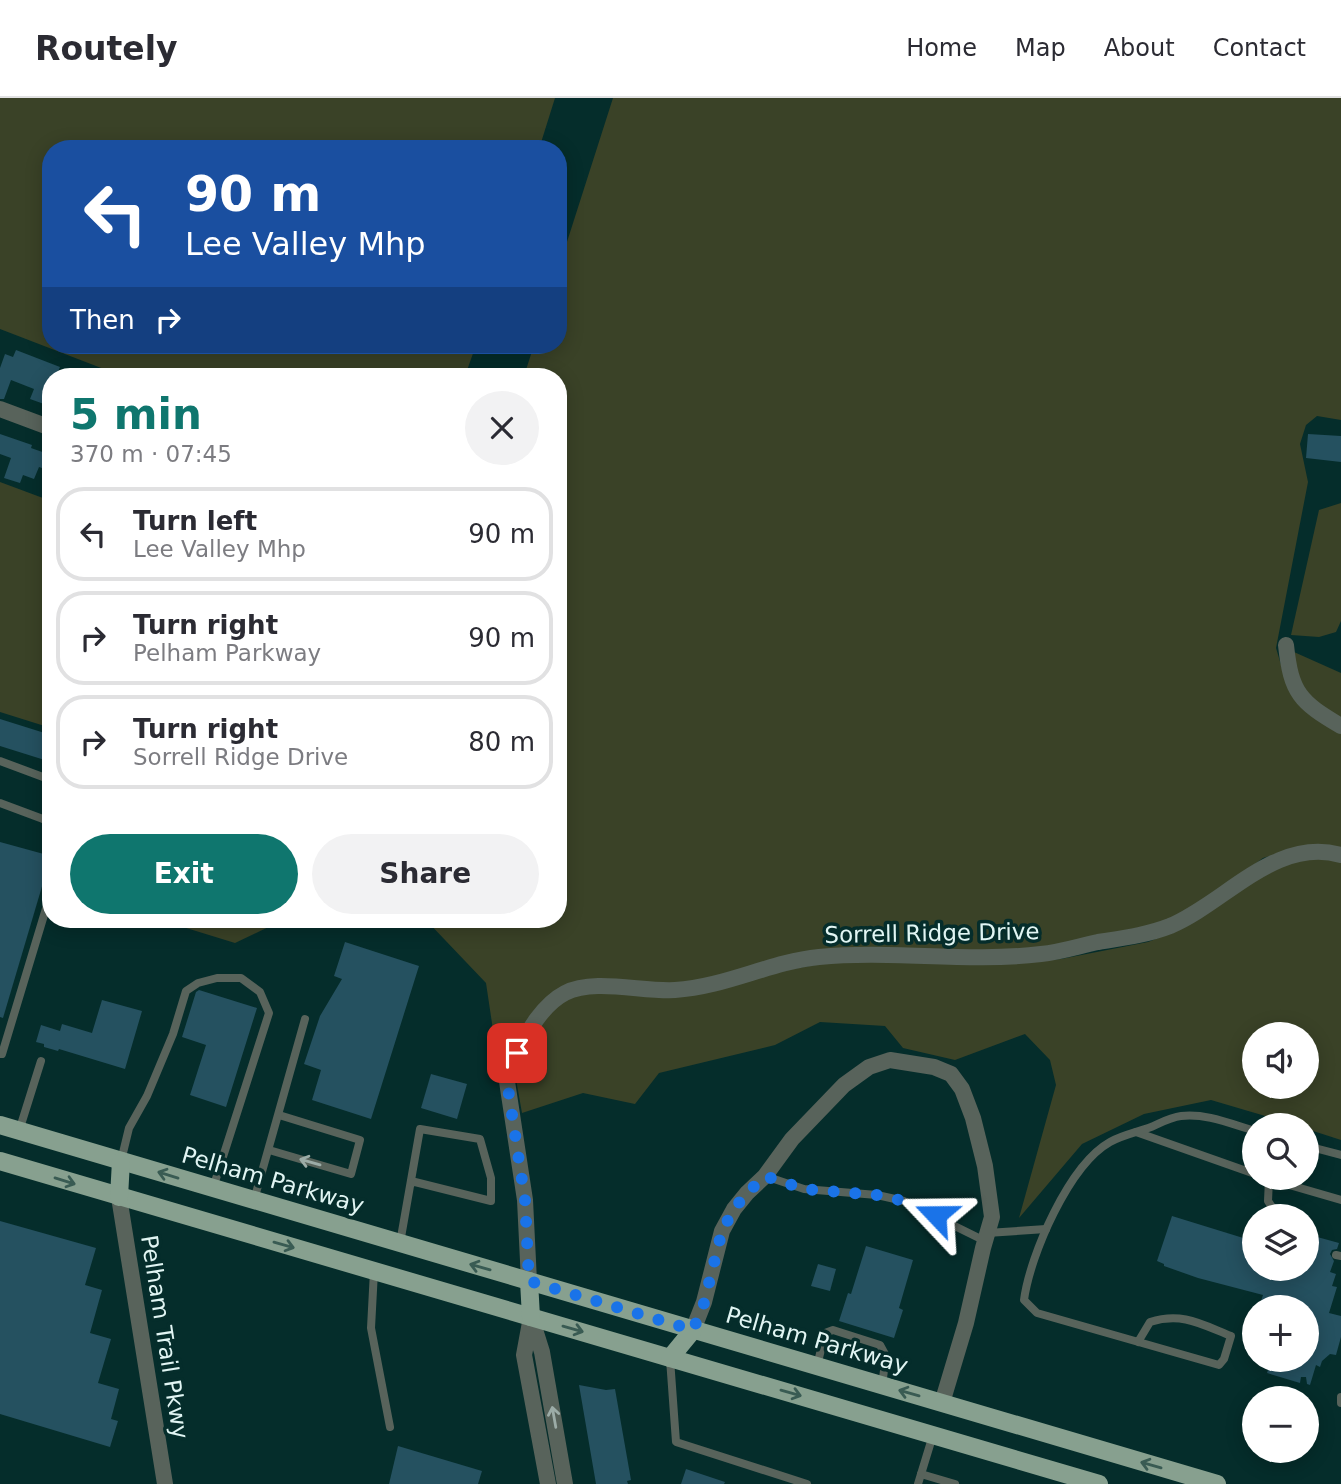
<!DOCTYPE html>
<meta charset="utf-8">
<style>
:root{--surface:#fff;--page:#f2f2f3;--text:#2b2b33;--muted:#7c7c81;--line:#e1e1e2;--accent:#0f766e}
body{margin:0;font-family:"DejaVu Sans",sans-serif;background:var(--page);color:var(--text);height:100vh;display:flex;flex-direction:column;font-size:26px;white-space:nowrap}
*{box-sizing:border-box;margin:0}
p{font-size:23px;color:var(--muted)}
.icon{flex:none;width:38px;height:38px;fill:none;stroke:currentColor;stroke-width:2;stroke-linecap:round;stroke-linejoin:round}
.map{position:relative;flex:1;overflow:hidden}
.sheet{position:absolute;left:42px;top:270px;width:525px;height:560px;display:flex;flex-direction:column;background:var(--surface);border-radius:28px;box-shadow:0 4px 18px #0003}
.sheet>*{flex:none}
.hud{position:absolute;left:42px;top:42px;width:525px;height:214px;border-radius:28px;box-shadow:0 4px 18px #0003;background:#1a4fa0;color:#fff;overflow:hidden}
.buttons{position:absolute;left:1242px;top:924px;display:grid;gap:14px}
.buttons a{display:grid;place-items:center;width:77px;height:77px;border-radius:50%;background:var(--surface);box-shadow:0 4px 18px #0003;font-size:35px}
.pin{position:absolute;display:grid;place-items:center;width:60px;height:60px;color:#fff;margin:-30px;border-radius:14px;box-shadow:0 4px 10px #0006}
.me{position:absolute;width:77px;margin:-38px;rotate:293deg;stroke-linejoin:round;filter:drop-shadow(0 0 5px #0008)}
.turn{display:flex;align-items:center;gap:24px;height:147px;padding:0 28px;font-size:32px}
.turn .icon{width:91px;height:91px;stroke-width:2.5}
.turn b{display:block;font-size:49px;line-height:60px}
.then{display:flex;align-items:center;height:66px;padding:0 28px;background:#0003;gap:14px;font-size:26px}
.round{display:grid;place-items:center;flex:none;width:74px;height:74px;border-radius:37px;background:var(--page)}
.summary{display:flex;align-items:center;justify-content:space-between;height:119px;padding:0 28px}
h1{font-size:42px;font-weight:800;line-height:52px;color:var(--accent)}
.action{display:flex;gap:14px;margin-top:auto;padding:14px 28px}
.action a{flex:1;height:80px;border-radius:42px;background:var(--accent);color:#fff;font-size:28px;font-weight:800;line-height:80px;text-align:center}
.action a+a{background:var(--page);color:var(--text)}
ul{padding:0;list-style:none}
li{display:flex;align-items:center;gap:21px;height:94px;margin:0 14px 10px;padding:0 14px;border:4px solid var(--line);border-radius:28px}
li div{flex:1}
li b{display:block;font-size:26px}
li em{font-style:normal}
header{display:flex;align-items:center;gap:42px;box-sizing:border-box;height:98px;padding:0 35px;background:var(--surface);border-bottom:2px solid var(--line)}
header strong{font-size:33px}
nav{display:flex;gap:38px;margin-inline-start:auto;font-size:24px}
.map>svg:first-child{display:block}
.green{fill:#3a4227;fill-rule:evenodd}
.building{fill:#255160}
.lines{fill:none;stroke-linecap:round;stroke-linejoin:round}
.service{stroke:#58635b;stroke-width:8}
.minor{stroke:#58635b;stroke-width:16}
.primary{stroke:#87a08f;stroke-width:18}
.oneway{stroke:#9caca7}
.oneway2{stroke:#395b53}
.route{stroke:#1a73e8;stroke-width:12;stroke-dasharray:0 21.6}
.labels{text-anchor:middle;stroke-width:7;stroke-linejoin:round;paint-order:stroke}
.street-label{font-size:23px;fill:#e1f5f3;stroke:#052d2b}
</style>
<header>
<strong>Routely</strong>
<nav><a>Home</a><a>Map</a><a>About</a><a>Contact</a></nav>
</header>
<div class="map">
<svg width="1341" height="1386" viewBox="0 0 1341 1386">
<rect width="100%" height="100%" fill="#052d2b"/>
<g class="green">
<path d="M0 0H555L539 51H51V247H476L465 278H122L0 231Z"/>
<path d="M613 0H1341V322L1317 318 1306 327 1300 346 1308 384 1276 550 1285 580 1341 633V752L1296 750 1263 760 1220 792 1172 820 1148 830 1058 849 1005 854 849 851 685 887 600 882 531 917 499 972 486 885 425 821H558V278H524L534 247H558V172Z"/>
<path d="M0 384 51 403V630L0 614Z"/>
<path d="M1341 405V523L1336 534 1319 539 1291 537 1319 412Z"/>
<path d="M1294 554 1341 575V621L1317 608 1295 580Z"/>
<path d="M1319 759 1341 763V1042L1307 1031V1027H1296L1211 1002 1144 1016 1082 1046 1019 1120 1056 987 1050 962 1025 936 955 962 903 950 885 928 820 924 775 947 659 975 635 1006 583 995 522 1015 514 970 552 909 571 896 601 893 649 897 848 861 1003 866 1061 861 1148 844 1176 833 1269 773 1298 763ZM1255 936H1307V989H1255Z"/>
<path d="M157 821H285L235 845Z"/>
</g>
<g class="building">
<path d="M16 252 60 269 56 278H51V305L45 303 44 306 30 301 34 291 11 282 4 301H0V270L5 256 13 259Z"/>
<path d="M0 336 32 347 31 350 51 357V373L39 369 34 381 23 377 20 385 4 380 11 360 0 356Z"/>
<path d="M1308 336 1341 338V364L1306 360Z"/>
<path d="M0 621 51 637V664L0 648Z"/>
<path d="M0 744 51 758 3 920 0 919Z"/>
<path d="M345 844 419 868 371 1021 312 1002 321 972 304 966 320 918 342 881 334 878Z"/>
<path d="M199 892 257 910 226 1009 190 997 206 947 182 939 196 894Z"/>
<path d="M102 902 142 913 125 971 59 951 58 953 44 949V946L36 944 41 927 60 933 62 926 92 935Z"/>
<path d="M431 976 467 986 457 1021 421 1010Z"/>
<path d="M1172 1118 1253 1143 1255 1145V1171H1307V1147L1310 1137 1339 1145 1337 1151 1332 1152 1330 1156 1334 1163 1330 1174 1336 1176 1332 1188 1337 1189 1329 1215 1341 1218V1239L1336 1257 1330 1256 1322 1263 1320 1269 1316 1267 1310 1287 1307 1286 1306 1279H1301L1300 1285 1267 1275 1271 1262H1307V1209H1259L1263 1197 1198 1180 1164 1168V1166L1157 1163Z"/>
<path d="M0 1123 96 1150 85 1187 102 1192 90 1235 111 1241 98 1285 119 1291 111 1321 118 1323 110 1349 0 1316Z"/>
<path d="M866 1148 913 1162 899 1210 903 1212 894 1240 839 1223 848 1195 851 1196Z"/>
<path d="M818 1166 836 1171 830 1193 811 1188Z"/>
<path d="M579 1287 606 1292 615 1291 631 1382 627 1383 628 1386H596Z"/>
<path d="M398 1348 482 1373 478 1386H389Z"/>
<path d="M686 1371 725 1384 724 1386H681Z"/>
</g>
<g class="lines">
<g class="service">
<path d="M0 663 51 682"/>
<path d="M0 705 51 724"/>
<path d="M45 722 51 703"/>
<path d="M0 956H2L51 794"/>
<path d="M19 1033 41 963"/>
<path d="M1136 1034 1255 1076"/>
<path d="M1307 1048 1341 1057"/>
<path d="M269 1052 351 1076 360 1042 279 1017"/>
<path d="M121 1063 129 1030 147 998 173 936 186 893 198 885 217 880H241L260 894 269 915 213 1090"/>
<path d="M765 1078 804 1091 877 1097 904 1103 985 1143"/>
<path d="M1265 1080 1341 1102"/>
<path d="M1269 1081 1268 1103 1278 1118"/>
<path d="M254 1102 305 921"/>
<path d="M987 1135 1046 1131"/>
<path d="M400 1145 420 1031 480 1041 491 1080V1103L411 1083"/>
<path d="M1336 1157 1341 1158"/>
<path d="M374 1173 371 1230 390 1329"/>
<path d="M1138 1244 1150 1224C1182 1214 1201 1226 1231 1238L1224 1261 1219 1267 1037 1215 1024 1202C1030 1157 1069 1067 1110 1044 1122 1037 1138 1034 1151 1029 1160 1025 1171 1019 1181 1018 1206 1015 1231 1026 1255 1033"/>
<path d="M670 1261 676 1344 807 1386"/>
<path d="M817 1268 825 1235 833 1232 880 1247 886 1258 882 1287"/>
<path d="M1341 1299V1305"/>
<path d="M921 1376 955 1386"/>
<path d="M918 1386 933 1337"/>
</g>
<g class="minor">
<path d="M0 311 51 330"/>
<path d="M1286 547C1291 595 1300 604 1341 628"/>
<path d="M119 1099 165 1386"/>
<path d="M529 1183 525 1102 506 977 508 970C523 944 538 909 565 895 594 880 642 894 675 892 725 889 770 864 819 859 893 852 967 865 1041 856 1061 854 1079 848 1098 844 1123 840 1147 837 1170 828 1225 805 1276 738 1341 757"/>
<path d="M693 1232 704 1204 722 1133 734 1111 747 1095 765 1078 792 1041 844 987 869 969 890 962 934 969 951 976 962 991 973 1020 985 1068 992 1119 983 1150 966 1225 942 1305"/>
<path d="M548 1386 524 1257 531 1219 542 1254 565 1386"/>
</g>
<g class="primary">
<path d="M0 1027 1217 1386"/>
<path d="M0 1063 1099 1386"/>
<path d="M119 1099 121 1063"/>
<path d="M529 1183 531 1219"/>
<path d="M670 1260 693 1232"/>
</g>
</g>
<defs><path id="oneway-shaft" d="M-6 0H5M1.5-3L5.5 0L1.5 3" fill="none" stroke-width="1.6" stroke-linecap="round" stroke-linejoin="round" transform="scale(1.75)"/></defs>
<g class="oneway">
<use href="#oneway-shaft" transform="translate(310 1064) rotate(-164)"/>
<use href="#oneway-shaft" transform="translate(554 1319) rotate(-100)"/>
</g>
<g class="oneway2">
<use href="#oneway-shaft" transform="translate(168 1077) rotate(-163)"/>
<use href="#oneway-shaft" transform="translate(65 1083) rotate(17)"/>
<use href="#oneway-shaft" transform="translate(284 1147) rotate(16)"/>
<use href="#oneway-shaft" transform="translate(480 1169) rotate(-164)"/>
<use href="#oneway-shaft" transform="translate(573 1231) rotate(16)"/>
<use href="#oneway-shaft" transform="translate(791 1295) rotate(16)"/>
<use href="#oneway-shaft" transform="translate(909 1295) rotate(-164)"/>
<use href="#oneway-shaft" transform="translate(1151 1367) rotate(-164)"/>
</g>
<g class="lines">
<path class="route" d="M517 955 506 977 525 1102 529 1183 693 1232 704 1205 722 1133 734 1111 747 1095 765 1078 804 1091 877 1097 904 1103 936 1117"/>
</g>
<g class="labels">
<g class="street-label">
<text transform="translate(932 835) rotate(-1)" y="8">Sorrell Ridge Drive</text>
<text transform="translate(273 1082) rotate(16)" y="8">Pelham Parkway</text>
<text transform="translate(165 1239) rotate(81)" y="8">Pelham Trail Pkwy</text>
<text transform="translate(817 1242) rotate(16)" y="8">Pelham Parkway</text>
</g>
</g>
</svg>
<div class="buttons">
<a><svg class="icon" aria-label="sound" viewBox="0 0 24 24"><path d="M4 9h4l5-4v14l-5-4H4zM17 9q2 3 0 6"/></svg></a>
<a><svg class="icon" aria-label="search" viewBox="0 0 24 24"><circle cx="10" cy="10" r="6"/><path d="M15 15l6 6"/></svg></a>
<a><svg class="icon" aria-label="layers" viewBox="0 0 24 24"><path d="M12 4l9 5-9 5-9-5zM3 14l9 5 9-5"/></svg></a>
<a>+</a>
<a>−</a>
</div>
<div class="pin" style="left:517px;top:955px;background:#d93025"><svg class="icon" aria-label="arrive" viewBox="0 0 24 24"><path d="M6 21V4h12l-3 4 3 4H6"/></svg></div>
<svg class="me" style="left:936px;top:1117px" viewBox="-20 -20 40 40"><path d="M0-17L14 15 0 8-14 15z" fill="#1a73e8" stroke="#fff" stroke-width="4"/></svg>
<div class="hud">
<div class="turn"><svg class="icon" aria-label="left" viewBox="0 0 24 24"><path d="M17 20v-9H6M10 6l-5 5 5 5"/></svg><div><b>90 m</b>Lee Valley Mhp</div></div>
<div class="then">Then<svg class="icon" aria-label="right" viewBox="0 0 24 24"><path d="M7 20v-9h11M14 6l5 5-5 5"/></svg></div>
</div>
<section class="sheet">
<div class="summary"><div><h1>5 min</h1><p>370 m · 07:45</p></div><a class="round"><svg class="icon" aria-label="close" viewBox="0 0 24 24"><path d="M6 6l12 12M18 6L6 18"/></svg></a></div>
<ul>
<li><svg class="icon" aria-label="left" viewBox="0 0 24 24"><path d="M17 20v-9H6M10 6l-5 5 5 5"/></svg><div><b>Turn left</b><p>Lee Valley Mhp</p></div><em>90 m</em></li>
<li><svg class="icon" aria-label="right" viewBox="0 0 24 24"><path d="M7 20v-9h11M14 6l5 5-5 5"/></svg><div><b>Turn right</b><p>Pelham Parkway</p></div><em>90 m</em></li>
<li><svg class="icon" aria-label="right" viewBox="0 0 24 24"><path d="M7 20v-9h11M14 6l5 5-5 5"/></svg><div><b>Turn right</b><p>Sorrell Ridge Drive</p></div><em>80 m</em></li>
</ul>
<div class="action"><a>Exit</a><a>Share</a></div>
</section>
</div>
